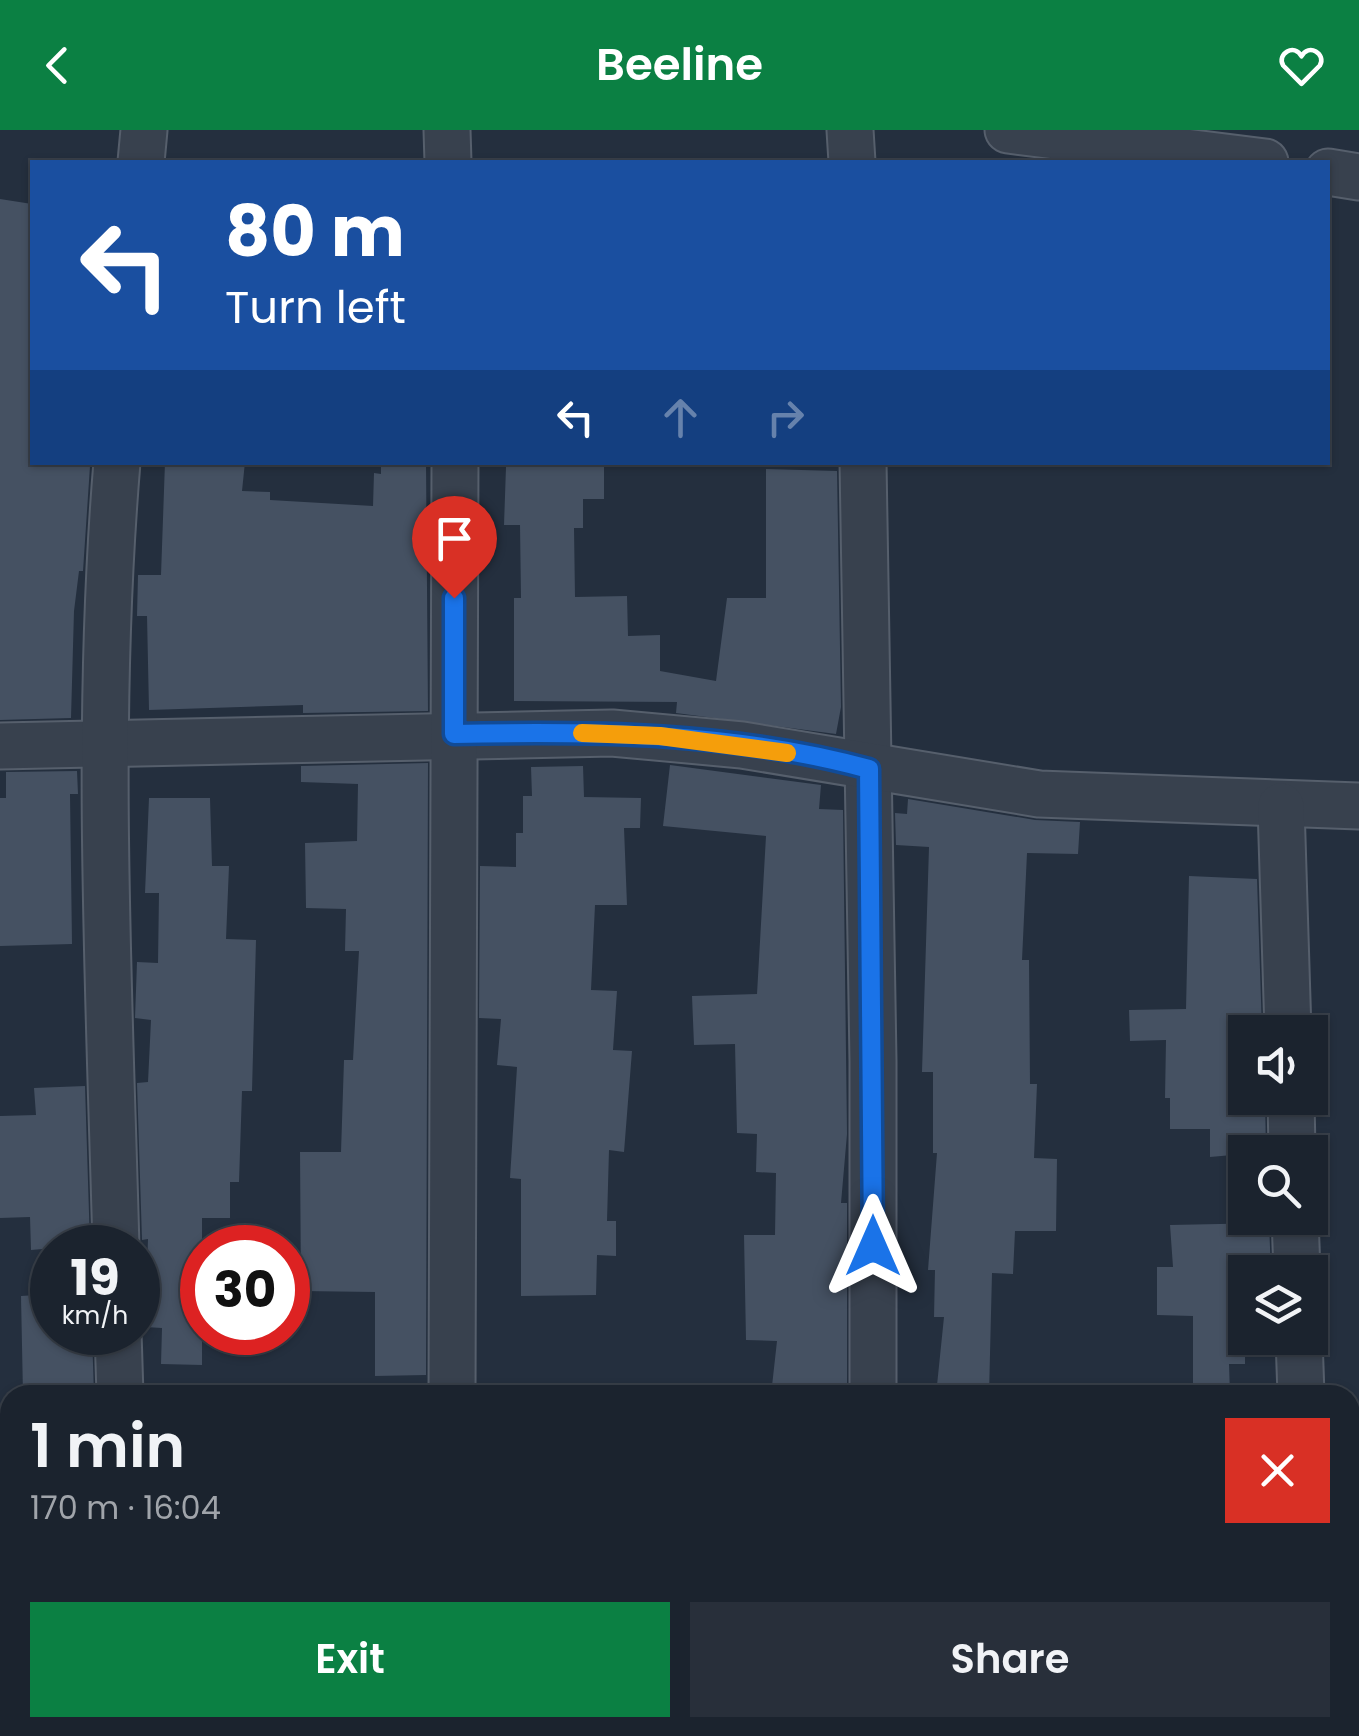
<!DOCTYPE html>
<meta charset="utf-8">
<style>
:root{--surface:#1b232e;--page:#282f3a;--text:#f1f3f6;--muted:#a0a4aa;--line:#39404a;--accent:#0b8043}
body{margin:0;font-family:Poppins,sans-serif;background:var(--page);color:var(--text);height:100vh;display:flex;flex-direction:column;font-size:38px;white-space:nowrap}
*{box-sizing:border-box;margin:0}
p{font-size:32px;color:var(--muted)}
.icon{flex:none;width:55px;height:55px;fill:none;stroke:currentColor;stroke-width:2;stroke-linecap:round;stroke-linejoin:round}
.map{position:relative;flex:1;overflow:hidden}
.details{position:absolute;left:0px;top:1255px;width:1360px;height:352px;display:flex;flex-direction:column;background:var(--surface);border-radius:30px 30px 0 0;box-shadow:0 2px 8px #0004,0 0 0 2px var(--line)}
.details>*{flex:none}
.guide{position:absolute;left:30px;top:30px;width:1300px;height:305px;border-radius:0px;box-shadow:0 2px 8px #0004,0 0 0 2px var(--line);background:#1a4fa0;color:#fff;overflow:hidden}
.buttons{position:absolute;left:1228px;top:885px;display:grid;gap:20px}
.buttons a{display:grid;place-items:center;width:100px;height:100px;border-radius:0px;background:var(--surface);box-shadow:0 2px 8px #0004,0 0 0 2px var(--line);font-size:50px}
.speed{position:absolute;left:30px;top:1095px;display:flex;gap:20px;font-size:50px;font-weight:700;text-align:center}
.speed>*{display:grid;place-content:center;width:130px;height:130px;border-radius:50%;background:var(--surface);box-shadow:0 2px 8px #0004,0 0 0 2px var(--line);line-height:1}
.speed small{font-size:25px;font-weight:400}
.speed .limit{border:15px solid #d22;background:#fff;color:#111}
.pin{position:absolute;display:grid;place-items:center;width:85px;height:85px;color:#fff;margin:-102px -42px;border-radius:50% 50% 50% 0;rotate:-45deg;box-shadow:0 0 10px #0007}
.pin .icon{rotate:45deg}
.me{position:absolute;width:110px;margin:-55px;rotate:0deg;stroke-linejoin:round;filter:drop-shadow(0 0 8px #0008)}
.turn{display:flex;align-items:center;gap:35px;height:210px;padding:0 30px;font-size:45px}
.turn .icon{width:130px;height:130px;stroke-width:2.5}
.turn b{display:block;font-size:70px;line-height:85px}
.lanes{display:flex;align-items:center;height:95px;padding:0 30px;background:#0003;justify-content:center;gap:50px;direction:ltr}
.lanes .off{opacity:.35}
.round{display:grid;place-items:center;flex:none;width:105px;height:105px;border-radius:0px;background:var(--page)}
.headline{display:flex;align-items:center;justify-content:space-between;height:170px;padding:0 30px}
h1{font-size:60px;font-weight:600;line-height:75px}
.cta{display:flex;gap:20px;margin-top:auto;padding:20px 30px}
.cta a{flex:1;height:115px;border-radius:0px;background:var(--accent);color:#fff;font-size:40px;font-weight:600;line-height:115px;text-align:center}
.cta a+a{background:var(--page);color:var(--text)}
header{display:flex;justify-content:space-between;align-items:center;height:130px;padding:0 30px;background:var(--accent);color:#fff;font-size:45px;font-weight:600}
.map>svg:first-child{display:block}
.building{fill:#455162}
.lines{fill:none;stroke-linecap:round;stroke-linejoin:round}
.street-casing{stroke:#565f6c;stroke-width:49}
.street{stroke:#38414e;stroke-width:45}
.route-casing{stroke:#114b97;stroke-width:25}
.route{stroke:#1a73e8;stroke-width:18}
.slow{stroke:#f59e0b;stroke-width:18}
</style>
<header><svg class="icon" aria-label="back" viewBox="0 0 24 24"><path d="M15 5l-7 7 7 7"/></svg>Beeline<svg class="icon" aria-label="heart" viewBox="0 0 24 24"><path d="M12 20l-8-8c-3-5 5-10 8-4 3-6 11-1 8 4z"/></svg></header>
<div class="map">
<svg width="1359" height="1606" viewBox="0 0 1359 1606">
<rect width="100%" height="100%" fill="#242f3e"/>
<g class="building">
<path d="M0 69 32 74V332L90 336 83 441H79L74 481 71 588 0 590Z"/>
<path d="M165 332H245L242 361 270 362V370L373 376 374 343 381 344V332H426L428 581 303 583V575L149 580 147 486H137L138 445H161Z"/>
<path d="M506 337H604V369H583V398H574L575 467 627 466 628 506 660 505V541L716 551 727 468H766V339L837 341 841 577 836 604 676 583 677 572 514 571V468H521L520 395H504Z"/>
<path d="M428 633 426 1245 375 1246V1162L301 1161 300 1022H341L344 930H353L359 821H345L346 779 306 778 305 713 357 711 358 654 301 652V636Z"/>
<path d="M670 635 821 655 819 679 843 680 847 1004 841 1073H847V1265H771L777 1211 746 1210 744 1105H775L776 1043 756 1042 757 1004 737 1003 735 914 694 915 692 866 757 864 766 706 663 696Z"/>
<path d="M583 636 584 667 641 668 640 698H624L627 775H595L591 860 617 861 613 920 632 921 624 1022 609 1020 607 1091H616V1126L597 1125 596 1165 521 1166V1049L510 1048 517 937 497 935 501 889 479 888 480 736 516 737V703H523V666H532L531 637Z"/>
<path d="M77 641 78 664H70L72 814 0 816V668H6V642Z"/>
<path d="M149 668H210L212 736H229L226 809 256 810 252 961H242L239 1052H230V1088H202V1235L161 1234 162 1198 145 1197 148 1109 142 1110 137 953 148 952 151 890 135 888 137 832 158 833 159 763H145Z"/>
<path d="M908 669 1035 690 1080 692 1078 724 1027 723 1022 830H1029L1030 954H1037L1034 1028 1057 1029 1056 1101H1015L1013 1144 992 1143 989 1265H936L944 1187H934L935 1140H928L937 1023H933V942H922L929 717 896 715 895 683 907 684Z"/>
<path d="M1189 746 1257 749 1262 900 1245 901V968H1265L1266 1022 1210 1027V999H1170V968H1165L1166 910 1130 911 1129 880 1186 879Z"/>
<path d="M85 956 90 1115 31 1120 30 1087 0 1088V986L36 985 34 958Z"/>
<path d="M1269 1093 1271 1142H1245V1234H1229L1230 1265H1193V1186L1157 1185V1137H1173L1170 1095Z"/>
<path d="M52 1164V1202L92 1203 94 1265H23L21 1166Z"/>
</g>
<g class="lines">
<g class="street-casing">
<g id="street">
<path d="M447 0 448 32"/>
<path d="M850 0 852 32"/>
<path d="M1008 0 1265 32"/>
<path d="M141 32 144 0"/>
<path d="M1328 42 1359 47"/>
<path d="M863 332 873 931V1265"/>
<path d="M0 616 612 603 742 615 1039 664 1359 676"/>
<path d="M1281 676 1288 902"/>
<path d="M1291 968 1292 1022"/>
<path d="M1295 1088 1297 1142"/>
<path d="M116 1118C109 855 95 594 117 332"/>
<path d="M118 1202 120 1265"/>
<path d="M1299 1208 1301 1265"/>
<path d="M452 1265 455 332"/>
<path d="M1350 1596H1359"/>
<path d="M458 1598V1606"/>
<path d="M798 1606 818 1598"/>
</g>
</g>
<use href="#street" class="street"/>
</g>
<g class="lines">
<g class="route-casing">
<path id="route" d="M454 468V604C593 601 734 602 869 639L873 1116"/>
</g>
<use href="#route" class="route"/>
<path class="slow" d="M582 603 660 606 787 623"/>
</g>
</svg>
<div class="buttons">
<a><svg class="icon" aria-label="sound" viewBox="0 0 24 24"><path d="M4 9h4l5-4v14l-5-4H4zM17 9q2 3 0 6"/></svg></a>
<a><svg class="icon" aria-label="search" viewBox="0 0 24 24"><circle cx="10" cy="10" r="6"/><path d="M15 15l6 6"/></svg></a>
<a><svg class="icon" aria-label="layers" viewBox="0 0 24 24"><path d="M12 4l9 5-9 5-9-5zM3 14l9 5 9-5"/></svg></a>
</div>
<div class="speed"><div>19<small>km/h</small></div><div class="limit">30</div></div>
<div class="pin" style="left:454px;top:468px;background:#d93025"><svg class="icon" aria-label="arrive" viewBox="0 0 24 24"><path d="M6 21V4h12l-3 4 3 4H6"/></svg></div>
<svg class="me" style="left:873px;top:1116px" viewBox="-20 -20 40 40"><path d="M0-17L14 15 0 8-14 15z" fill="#1a73e8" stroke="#fff" stroke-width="4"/></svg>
<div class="guide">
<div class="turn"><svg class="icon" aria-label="left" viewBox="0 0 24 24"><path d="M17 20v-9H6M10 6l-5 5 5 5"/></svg><div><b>80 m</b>Turn left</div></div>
<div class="lanes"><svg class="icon" aria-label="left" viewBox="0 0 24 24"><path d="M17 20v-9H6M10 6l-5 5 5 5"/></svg><svg class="icon off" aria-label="ahead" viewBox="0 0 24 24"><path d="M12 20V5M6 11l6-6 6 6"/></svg><svg class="icon off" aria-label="right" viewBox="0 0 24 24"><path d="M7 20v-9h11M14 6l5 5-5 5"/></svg></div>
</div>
<section class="details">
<div class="headline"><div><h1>1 min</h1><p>170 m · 16:04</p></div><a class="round" style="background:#d93025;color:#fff"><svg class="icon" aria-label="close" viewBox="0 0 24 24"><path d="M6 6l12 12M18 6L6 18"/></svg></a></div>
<div class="cta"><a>Exit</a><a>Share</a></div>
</section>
</div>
